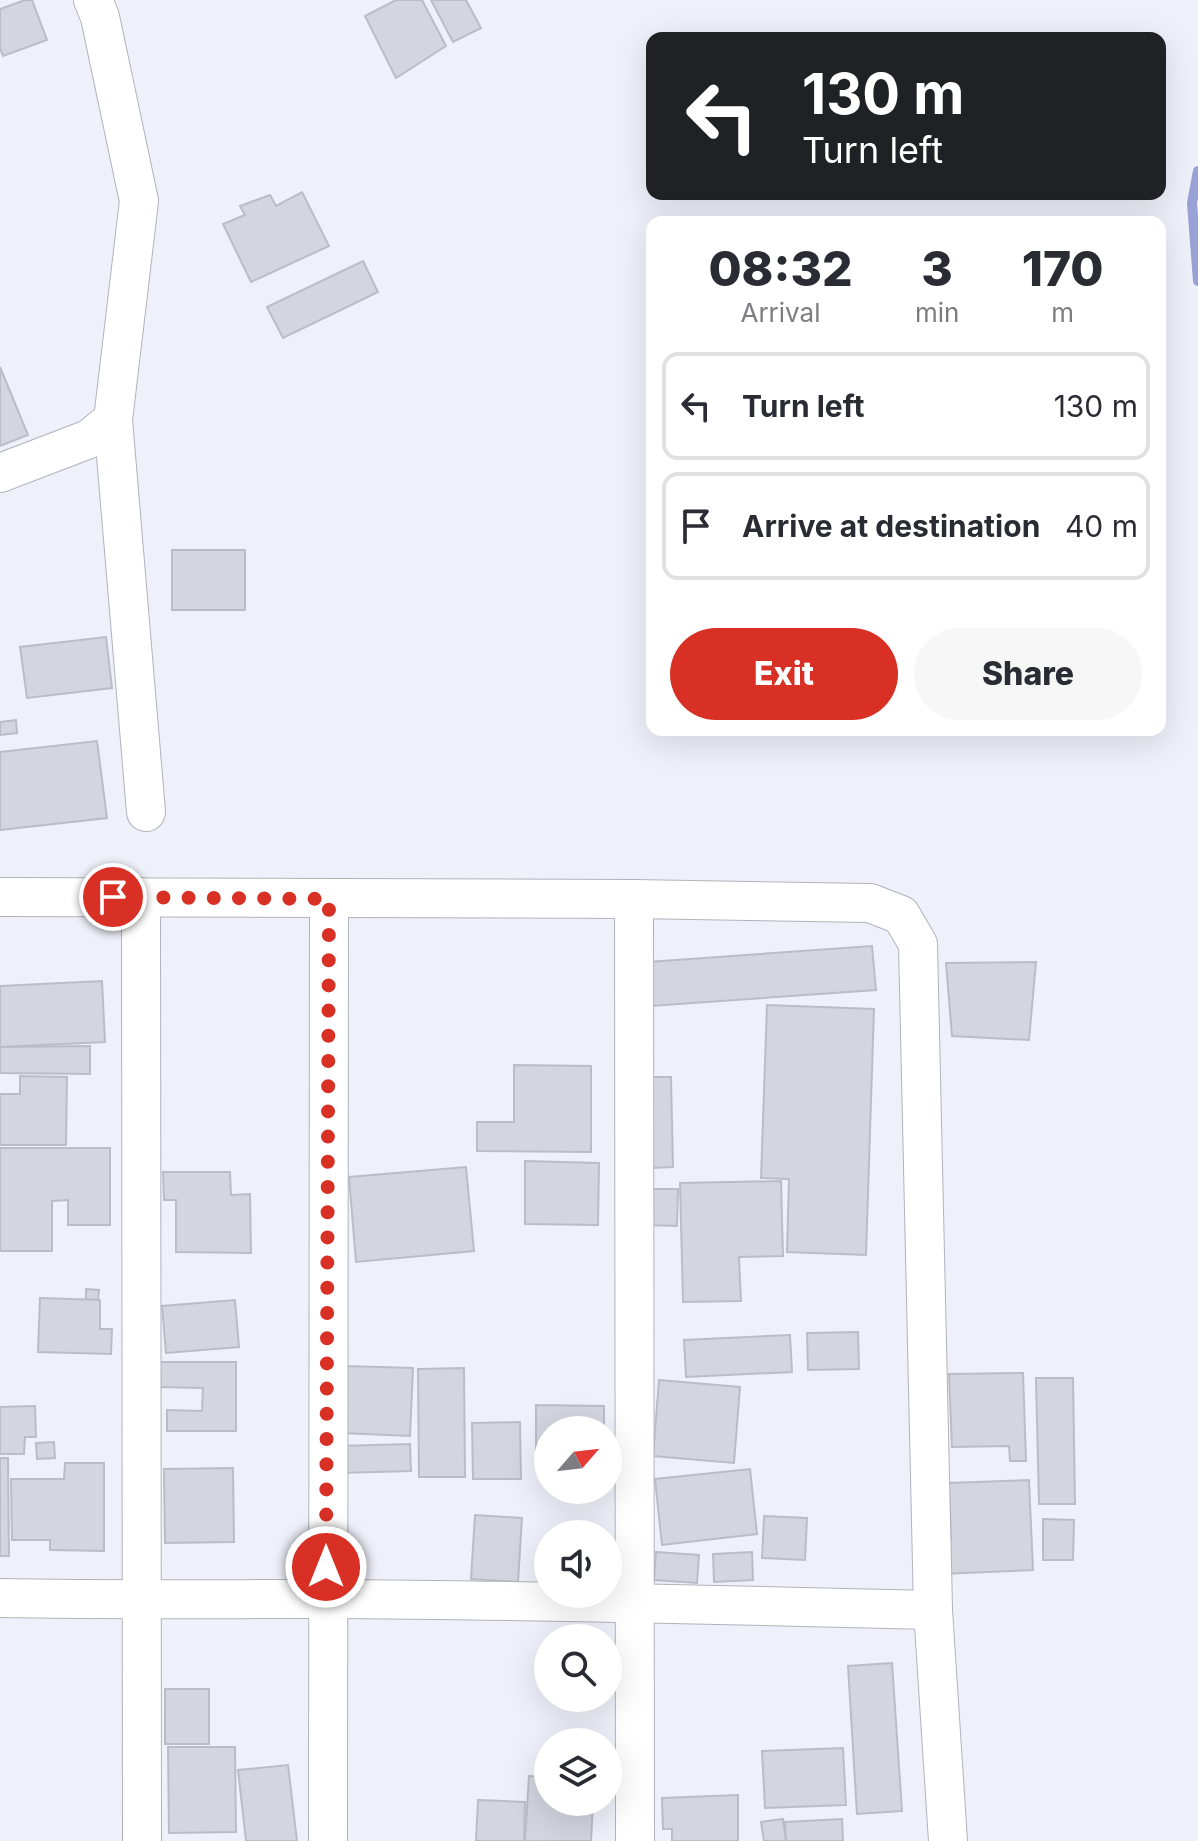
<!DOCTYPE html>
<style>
:root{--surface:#fff;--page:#f7f7f7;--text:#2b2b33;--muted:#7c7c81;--line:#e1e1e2;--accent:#d93025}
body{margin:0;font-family:Inter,sans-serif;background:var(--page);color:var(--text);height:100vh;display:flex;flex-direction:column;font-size:30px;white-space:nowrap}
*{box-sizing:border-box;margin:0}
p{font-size:26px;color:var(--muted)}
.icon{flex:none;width:44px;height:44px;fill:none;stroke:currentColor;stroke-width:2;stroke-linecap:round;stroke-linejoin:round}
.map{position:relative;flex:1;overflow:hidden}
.panel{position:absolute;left:646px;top:216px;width:520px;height:520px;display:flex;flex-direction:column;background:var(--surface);border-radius:16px;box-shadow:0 8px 32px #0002}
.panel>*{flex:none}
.guide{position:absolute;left:646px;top:32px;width:520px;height:168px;border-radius:16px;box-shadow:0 8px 32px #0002;background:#202124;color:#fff;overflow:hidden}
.needle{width:52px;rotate:62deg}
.buttons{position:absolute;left:534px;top:1416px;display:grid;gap:16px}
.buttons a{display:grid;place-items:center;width:88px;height:88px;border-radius:50%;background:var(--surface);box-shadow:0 8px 32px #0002;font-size:40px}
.pin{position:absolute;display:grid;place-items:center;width:68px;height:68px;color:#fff;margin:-34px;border:4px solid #fff;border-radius:50%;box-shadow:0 2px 8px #0007}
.me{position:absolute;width:88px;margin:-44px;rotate:0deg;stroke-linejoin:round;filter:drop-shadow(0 0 6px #0008)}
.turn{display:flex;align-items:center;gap:28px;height:168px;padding:0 24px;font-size:36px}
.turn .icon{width:104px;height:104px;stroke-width:2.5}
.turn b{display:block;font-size:56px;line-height:68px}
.eta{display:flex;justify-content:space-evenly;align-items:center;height:136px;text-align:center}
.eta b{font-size:48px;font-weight:800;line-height:56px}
.cta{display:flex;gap:16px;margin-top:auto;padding:16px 24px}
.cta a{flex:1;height:92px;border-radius:48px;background:var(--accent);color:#fff;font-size:32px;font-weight:800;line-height:92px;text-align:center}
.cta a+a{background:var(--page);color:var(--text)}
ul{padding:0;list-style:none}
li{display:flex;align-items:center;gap:24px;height:108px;margin:0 16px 12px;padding:0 8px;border:4px solid var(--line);border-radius:16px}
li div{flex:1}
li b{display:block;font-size:30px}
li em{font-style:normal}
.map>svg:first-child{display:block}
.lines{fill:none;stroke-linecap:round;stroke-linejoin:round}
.stream{stroke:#98a2d5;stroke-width:10}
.building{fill:#d3d5df;stroke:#bbbdc6;stroke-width:2}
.street-casing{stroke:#b1b3bc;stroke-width:40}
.street{stroke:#fff;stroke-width:38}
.route{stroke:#d93025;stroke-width:14;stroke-dasharray:0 25.2}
</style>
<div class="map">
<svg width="1198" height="1841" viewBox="0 0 1198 1841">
<rect width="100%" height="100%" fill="#eff1fa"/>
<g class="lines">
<path class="stream" d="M1198 171 1192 203 1198 281"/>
</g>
<g class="building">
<path d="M25 0H32L47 40 3 56 0 48V9Z"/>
<path d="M396 0H422L446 46 396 78 365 16Z"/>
<path d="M431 0H466L481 28 453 42Z"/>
<path d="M302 192 329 246 251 282 223 224 245 215 240 206 270 195 276 206Z"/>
<path d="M363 261 378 292 283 338 267 307Z"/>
<path d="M0 367 28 435 0 446Z"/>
<rect x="172" y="550" width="73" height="60"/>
<path d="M106 637 112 688 27 698 20 647Z"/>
<path d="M16 720 17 733 0 735V722Z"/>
<path d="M97 741 107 818 0 830V752Z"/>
<path d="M872 946 876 990 651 1006 648 962Z"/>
<path d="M1036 962 1029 1040 952 1036 946 963Z"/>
<path d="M102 981 105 1042 0 1047V986Z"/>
<path d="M767 1005 874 1009 866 1255 787 1252 789 1179 761 1178Z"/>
<path d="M90 1046V1074L0 1073V1047Z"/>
<path d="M514 1065 591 1066V1152L477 1151V1122H514Z"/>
<path d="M20 1076 67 1077 66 1145H0V1094H20Z"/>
<path d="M650 1077H671L673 1167 652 1168Z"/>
<path d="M0 1148H110V1225H68V1200L52 1201V1251H0Z"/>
<path d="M525 1161 599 1163 598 1225 525 1224Z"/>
<path d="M466 1167 474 1251 356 1262 349 1177Z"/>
<path d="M163 1172H230L231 1195 250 1194 251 1253 176 1252V1200H164Z"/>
<path d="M781 1181 783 1256 739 1257 741 1301 683 1302 680 1183Z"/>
<path d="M647 1189H678L677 1226 645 1225Z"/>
<path d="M86 1289 99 1290 98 1300 86 1299Z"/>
<path d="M40 1298 100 1300V1329H112L111 1354 38 1352Z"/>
<path d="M235 1300 239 1347 166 1353 162 1306Z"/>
<path d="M858 1332 859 1369 808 1370 807 1333Z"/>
<path d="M790 1335 792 1372 686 1377 684 1340Z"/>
<path d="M156 1362H236V1431H167V1410L202 1411 203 1388 156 1387Z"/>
<path d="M344 1366 413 1368 410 1436 342 1433Z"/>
<path d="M464 1368 465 1477H419L418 1369Z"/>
<path d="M1023 1373 1026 1461H1010L1009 1446 952 1447 949 1374Z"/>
<path d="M1036 1378H1073L1075 1504H1039Z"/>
<path d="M659 1380 740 1387 734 1463 653 1456Z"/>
<path d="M536 1405 604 1406V1430H548V1463H536Z"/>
<path d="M35 1406 36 1437H25L24 1454H0V1407Z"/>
<path d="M520 1422 521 1479H473L472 1423Z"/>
<path d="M54 1442 55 1458 37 1459 36 1443Z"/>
<path d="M410 1444 411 1471 339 1473 338 1446Z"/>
<path d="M0 1458H8L9 1556H0Z"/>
<path d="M65 1463H104V1551L50 1550V1540H12L11 1479H64Z"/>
<path d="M233 1468 234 1542 165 1543 164 1469Z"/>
<path d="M750 1469 757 1534 662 1545 655 1479Z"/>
<path d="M1029 1480 1033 1570 942 1574 940 1540 951 1539 949 1483Z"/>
<path d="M475 1515 522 1518 518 1582 471 1579Z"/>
<path d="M764 1516 807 1518 805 1560 762 1558Z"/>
<path d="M1043 1519 1074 1520 1073 1560H1043Z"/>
<path d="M656 1552 699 1555 697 1583 654 1580Z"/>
<path d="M752 1552 753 1580 714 1582 713 1554Z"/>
<path d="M892 1663 902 1811 857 1814 848 1666Z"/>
<rect x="165" y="1689" width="44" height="55"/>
<path d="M168 1747H235L236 1832 169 1833Z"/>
<path d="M843 1748 846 1805 765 1808 762 1751Z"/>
<path d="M288 1765 297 1841H246L238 1770Z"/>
<path d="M529 1776 548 1777V1802H593L591 1841H525Z"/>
<path d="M738 1795V1841H672V1829H663L662 1798Z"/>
<path d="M478 1800 525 1802 524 1841H476Z"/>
<path d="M783 1819 786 1841H764L761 1822Z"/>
<path d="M842 1819 843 1841H786L785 1822Z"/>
</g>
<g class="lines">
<g class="street-casing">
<g id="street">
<path d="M93 0 100 17 139 201 113 420 146 812"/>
<path d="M0 473 89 439 113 420"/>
<path d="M0 897 634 899 870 903 901 915 918 944 933 1610 948 1841"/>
<path d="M141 897 142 1841"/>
<path d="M634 899 635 1841"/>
<path d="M0 1598C109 1600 218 1599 327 1599 529 1600 731 1605 933 1610"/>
<path d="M328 1841 329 899"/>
</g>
</g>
<use href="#street" class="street"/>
</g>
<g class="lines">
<path class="route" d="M113 897 329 899 326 1567"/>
</g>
</svg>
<div class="buttons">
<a><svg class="needle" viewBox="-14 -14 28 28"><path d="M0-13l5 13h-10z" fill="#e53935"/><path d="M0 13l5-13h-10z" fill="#7c7c81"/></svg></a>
<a><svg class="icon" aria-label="sound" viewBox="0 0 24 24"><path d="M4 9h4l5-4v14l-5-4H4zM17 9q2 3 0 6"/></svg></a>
<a><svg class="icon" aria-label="search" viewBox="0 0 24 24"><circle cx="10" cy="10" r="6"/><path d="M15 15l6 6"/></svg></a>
<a><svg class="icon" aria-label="layers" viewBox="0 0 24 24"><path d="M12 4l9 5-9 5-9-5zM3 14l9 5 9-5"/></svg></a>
</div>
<div class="pin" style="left:113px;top:897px;background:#d93025"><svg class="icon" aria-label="arrive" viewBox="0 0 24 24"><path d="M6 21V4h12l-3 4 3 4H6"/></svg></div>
<svg class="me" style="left:326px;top:1567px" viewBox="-20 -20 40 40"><circle r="17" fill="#d93025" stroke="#fff" stroke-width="3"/><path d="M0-11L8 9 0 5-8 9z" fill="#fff"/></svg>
<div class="guide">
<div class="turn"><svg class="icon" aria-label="left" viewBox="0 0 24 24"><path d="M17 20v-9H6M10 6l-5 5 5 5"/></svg><div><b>130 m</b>Turn left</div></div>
</div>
<section class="panel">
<div class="eta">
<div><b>08:32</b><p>Arrival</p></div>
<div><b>3</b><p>min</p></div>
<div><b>170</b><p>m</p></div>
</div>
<ul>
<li><svg class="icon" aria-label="left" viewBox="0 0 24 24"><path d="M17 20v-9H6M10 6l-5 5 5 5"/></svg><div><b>Turn left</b></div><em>130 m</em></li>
<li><svg class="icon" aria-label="arrive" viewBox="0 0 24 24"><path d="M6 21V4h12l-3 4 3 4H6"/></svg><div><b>Arrive at destination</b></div><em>40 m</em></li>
</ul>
<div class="cta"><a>Exit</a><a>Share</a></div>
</section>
</div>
